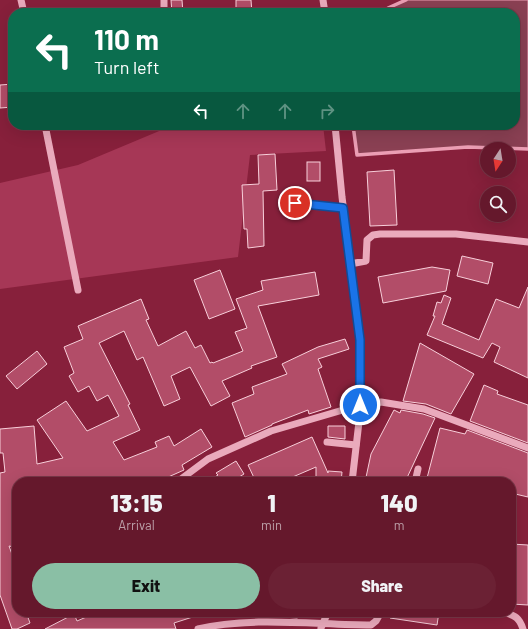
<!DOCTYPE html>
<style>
:root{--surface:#65182c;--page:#6b2134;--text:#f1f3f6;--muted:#bca0a9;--line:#793748;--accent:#8abfa5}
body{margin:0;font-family:Barlow,sans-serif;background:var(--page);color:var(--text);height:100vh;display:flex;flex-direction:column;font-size:15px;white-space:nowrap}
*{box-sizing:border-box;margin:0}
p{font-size:13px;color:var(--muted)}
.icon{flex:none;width:22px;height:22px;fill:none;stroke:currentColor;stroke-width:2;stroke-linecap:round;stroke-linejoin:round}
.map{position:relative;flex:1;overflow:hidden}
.panel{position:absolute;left:12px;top:477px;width:504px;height:140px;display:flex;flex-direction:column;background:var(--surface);border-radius:16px;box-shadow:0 4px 16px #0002,0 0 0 1px var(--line)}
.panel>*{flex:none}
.hud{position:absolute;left:8px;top:8px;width:512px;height:122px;border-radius:16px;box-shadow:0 4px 16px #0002,0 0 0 1px var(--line);background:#0b6e4f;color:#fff;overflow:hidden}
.needle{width:26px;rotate:192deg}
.tools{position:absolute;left:480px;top:142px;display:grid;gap:8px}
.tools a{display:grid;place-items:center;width:36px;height:36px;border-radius:50%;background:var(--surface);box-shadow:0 4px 16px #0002,0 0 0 1px var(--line);font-size:20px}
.pin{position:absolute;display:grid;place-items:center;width:34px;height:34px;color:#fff;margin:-17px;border:2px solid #fff;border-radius:50%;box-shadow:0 1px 4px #0007}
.me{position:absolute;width:44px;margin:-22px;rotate:0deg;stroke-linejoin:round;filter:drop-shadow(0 0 3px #0008)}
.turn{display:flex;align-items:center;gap:14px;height:84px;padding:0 20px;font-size:18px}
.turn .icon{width:52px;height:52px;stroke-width:2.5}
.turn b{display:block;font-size:28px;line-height:34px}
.lanes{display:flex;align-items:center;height:38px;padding:0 20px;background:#0003;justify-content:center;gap:20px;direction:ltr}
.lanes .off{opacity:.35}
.eta{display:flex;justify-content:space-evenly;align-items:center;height:68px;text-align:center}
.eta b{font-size:24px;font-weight:800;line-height:28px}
.cta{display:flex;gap:8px;margin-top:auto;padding:8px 20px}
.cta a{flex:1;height:46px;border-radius:24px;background:var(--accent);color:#111;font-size:16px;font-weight:800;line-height:46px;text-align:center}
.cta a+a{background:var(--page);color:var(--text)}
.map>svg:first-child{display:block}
.green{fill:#a63756}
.water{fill:#8a4053;stroke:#eb9eb4}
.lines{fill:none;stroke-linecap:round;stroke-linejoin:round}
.stream{stroke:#eb9eb4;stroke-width:3.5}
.building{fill:#b24d68;stroke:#f8cfda}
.minor{stroke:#eaaabc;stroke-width:7}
.route-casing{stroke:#114b97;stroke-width:10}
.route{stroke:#1a73e8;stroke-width:7}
</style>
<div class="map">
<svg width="528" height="629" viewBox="0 0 528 629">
<rect width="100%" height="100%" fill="#87203b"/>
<path class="green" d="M164 125H323L326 151 250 155 238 257 0 289V183L78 165 164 129Z"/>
<path class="water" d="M406 0H528V149L468 147 357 155 353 125H515V13H384L388 8Z"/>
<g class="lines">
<g class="stream">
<path d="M384 13 388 8 406 0"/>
<path d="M353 125 357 155 468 147 528 149"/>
</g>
</g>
<g class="building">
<path d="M171 0H182L183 13H172Z"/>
<path d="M236 0H251L252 13H236Z"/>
<path d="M13 84V107L0 108V85Z"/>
<path d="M275 154 277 190 263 191 264 246 248 248 247 229H244L242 185 259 184 258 155Z"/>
<rect x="307" y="162" width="13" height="19"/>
<path d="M394 170 397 225 370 226 367 172Z"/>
<path d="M462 256 493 263 488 284 457 276Z"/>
<path d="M432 267 450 270 446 291 383 303 378 277Z"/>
<path d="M220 270 235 309 209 319 194 280Z"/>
<path d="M315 272 319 295 258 306 277 357 251 366 252 368 222 381 230 396 211 406 190 367 171 376 180 399 164 406 143 357 137 360 124 331 99 343 130 404 128 405 140 430 113 442 124 460 157 447 155 442 169 436 174 446 201 429 212 447 182 465 184 470 166 478 168 482H17V512H15L14 547 9 546 17 568V572L12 574 17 588V612H26L30 623 17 629H12L0 595V473L5 472 3 453H0V429L34 426 37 464 63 458 37 420 66 401 87 431 119 416 108 395 97 401 89 386 78 392 69 376 74 373 64 347 83 339 78 326 141 299 149 319 146 320 158 346 186 331 195 348 201 345 210 363 212 362 213 363 243 351 235 332 247 328 236 299 263 290 261 281Z"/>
<path d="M528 287V378L494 362 500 347 492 343 483 358 427 335 435 316H433L437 302 441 303 444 295 451 298 442 324 479 340 496 299 519 308Z"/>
<path d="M345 339 349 349 318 359 322 367 318 369 331 407 309 414 308 410 272 424V425L245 437 232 403 254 394 252 387 287 374 282 364 318 347Z"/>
<path d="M420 343 474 374 451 414 426 404 403 401Z"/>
<path d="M37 351 47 364 17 389 6 376Z"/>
<path d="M484 385 498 391 497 394 528 405V443L470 421Z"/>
<path d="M394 410 400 413 401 410 423 414 435 418 405 482H365L371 454Z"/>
<path d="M328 426H345V439L328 437Z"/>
<path d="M440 428 465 434 467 430 528 453V497L511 493V482H426Z"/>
<path d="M312 437 328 473V471L342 472 341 482H316V467L281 482H256L248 465Z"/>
<path d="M236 461 244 474 231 482H207L218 475 216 473Z"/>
<path d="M511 544 528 545V605L511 604Z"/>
<path d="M98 612H202V614L174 623 176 629H45L74 614 77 621Z"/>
<path d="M280 612H310L297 618 282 617Z"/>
<path d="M390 612H439L437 625 390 618Z"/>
</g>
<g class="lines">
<g class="minor">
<path d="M21 0 24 13"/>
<path d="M164 0V13"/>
<path d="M323 0 325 13"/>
<path d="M45 125 78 290"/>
<path d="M335 125 342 197 360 340V413L352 482"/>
<path d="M295 203 343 208"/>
<path d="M350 264 366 261 367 240 373 235 380 234H456L528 242"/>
<path d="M327 442 356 445"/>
<path d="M177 482 208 459 271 431 360 405 381 402 424 409 528 448"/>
<path d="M415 482 418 469"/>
<path d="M504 612C515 616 519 617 523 629"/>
<path d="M321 628 328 612"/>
<path d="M198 629C250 616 317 625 371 625L376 621 381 612"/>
</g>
</g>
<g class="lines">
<g class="route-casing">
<path id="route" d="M295 203 343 208 360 340V405"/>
</g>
<use href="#route" class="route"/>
</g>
</svg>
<div class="tools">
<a><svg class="needle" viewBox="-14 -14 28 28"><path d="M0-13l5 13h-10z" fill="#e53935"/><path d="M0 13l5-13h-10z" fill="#bca0a9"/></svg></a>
<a><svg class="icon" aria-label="search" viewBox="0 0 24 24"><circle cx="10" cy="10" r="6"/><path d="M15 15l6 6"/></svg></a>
</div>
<div class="pin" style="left:295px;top:203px;background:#d93025"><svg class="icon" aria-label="arrive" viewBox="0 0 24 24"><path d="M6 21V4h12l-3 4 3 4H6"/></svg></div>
<svg class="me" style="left:360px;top:405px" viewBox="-20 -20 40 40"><circle r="17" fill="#1a73e8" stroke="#fff" stroke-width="3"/><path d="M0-11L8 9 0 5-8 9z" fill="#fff"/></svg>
<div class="hud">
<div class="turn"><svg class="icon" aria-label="left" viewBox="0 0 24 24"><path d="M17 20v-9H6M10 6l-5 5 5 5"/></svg><div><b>110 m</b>Turn left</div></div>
<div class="lanes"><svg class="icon" aria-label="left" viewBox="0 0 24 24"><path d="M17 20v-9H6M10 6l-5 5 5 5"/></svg><svg class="icon off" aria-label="ahead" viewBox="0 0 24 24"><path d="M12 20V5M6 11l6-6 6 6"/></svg><svg class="icon off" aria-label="ahead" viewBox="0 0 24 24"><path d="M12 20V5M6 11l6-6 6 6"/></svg><svg class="icon off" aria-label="right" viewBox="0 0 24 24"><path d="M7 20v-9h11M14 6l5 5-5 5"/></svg></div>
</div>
<section class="panel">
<div class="eta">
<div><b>13:15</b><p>Arrival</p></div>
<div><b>1</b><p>min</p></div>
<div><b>140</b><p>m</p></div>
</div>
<div class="cta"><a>Exit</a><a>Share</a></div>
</section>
</div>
